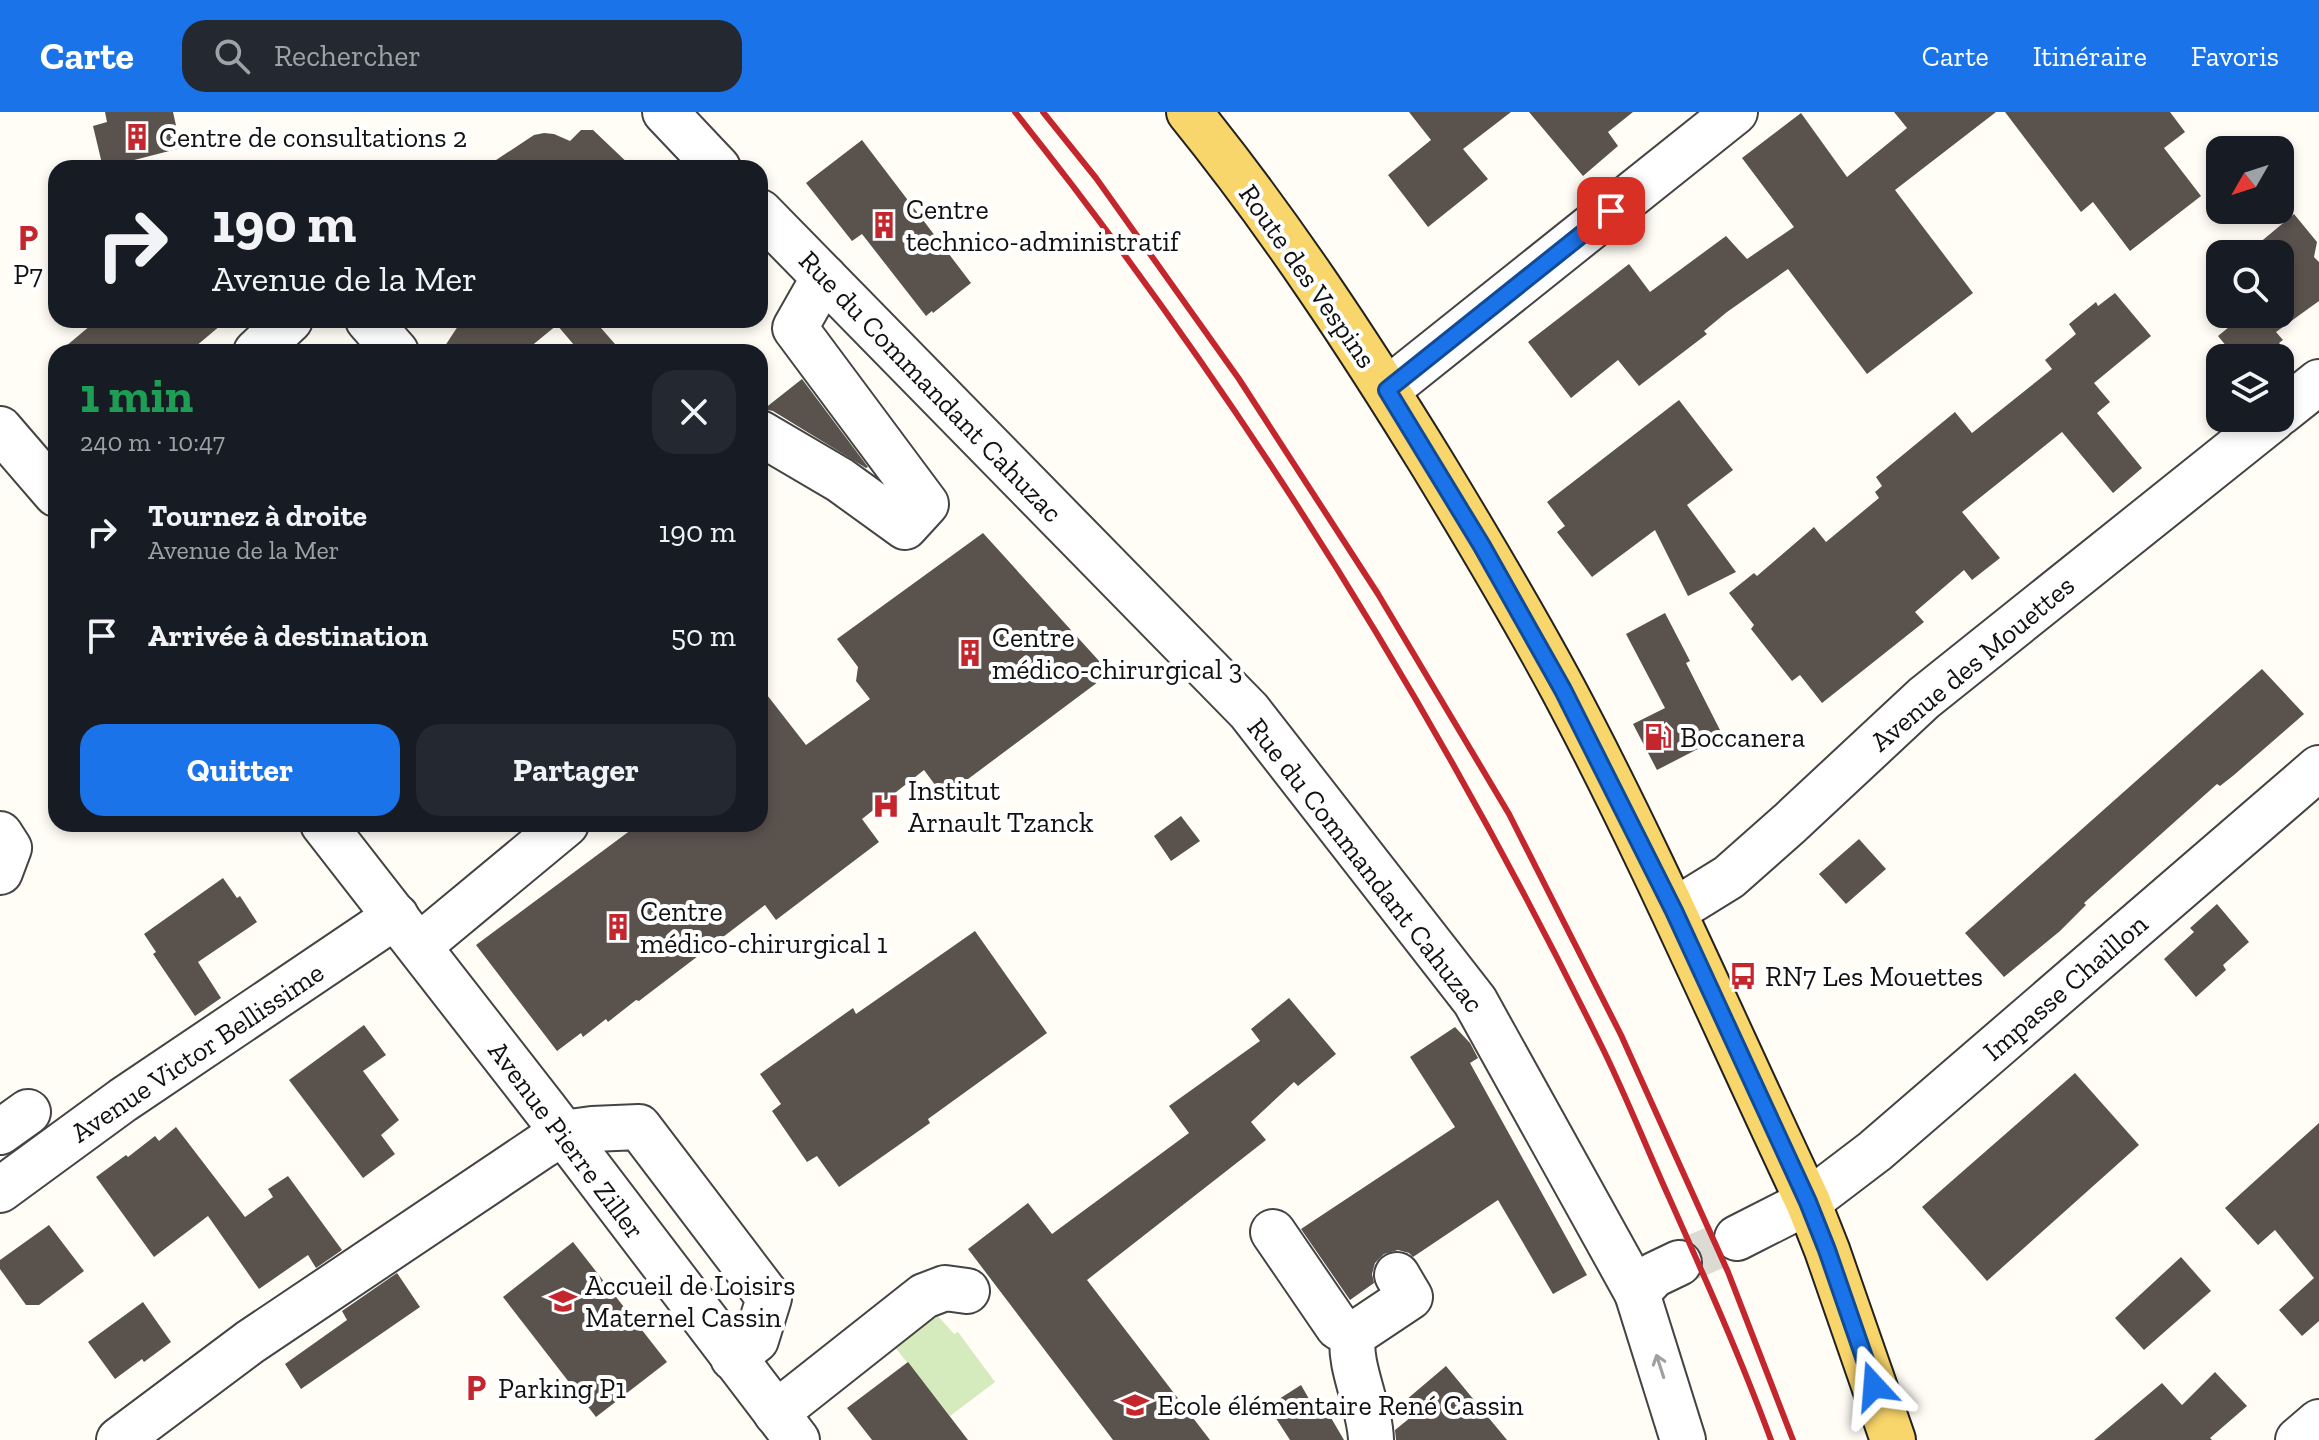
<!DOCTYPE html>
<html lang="fr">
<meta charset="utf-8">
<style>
:root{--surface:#171b24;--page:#242831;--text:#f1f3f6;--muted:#9ea1a6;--accent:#1a73e8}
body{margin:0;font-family:"Zilla Slab",serif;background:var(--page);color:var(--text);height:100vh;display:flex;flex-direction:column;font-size:30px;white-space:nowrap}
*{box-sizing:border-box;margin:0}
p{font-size:26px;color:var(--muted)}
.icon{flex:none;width:44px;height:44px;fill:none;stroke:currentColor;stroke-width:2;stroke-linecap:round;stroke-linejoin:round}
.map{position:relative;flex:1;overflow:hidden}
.drawer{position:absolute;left:48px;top:232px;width:720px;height:488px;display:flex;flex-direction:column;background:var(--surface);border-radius:24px;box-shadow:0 4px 12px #0003}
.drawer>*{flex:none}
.banner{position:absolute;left:48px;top:48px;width:720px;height:168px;border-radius:24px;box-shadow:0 4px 12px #0003;background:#171b24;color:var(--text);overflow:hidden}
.needle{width:52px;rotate:231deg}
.tools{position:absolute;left:2206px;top:24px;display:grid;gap:16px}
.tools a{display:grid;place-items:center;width:88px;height:88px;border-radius:16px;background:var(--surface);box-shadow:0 4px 12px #0003;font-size:40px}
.pin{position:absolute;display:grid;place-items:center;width:68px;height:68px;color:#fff;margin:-34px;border-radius:16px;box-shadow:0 4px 12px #0006}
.me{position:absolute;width:88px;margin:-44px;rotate:341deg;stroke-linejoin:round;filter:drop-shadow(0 0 6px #0008)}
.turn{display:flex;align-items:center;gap:28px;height:168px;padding:0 32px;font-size:36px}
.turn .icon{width:104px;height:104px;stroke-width:2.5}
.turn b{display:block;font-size:56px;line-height:68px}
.round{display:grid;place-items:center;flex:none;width:84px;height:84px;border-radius:24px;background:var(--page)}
.overview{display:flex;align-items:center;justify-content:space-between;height:136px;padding:0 32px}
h1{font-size:48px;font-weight:800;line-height:60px;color:#1e9e55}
.action{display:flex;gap:16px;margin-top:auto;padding:16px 32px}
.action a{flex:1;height:92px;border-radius:24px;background:var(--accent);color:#fff;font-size:32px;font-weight:800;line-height:92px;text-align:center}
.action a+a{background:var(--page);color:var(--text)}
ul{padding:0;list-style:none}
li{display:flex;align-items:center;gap:24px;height:104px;padding:0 32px}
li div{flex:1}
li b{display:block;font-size:30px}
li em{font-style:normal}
header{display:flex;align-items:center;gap:48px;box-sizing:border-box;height:112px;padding:0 40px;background:var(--accent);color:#fff}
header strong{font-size:38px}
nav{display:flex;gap:44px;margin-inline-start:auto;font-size:28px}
.search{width:560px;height:72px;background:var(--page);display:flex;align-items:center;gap:20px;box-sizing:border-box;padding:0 28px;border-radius:24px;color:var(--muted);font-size:30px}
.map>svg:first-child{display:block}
.green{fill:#d5ebbd}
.building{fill:#5a524d}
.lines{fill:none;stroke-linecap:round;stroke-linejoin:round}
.minor-tunnel{stroke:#dbdad3;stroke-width:44;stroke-dasharray:44 22;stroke-linecap:butt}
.minor-casing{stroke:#444;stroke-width:48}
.major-casing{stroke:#222;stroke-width:48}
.minor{stroke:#fff;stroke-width:44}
.major{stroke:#f9d66b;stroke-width:44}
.rail{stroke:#c4262e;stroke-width:6}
.oneway{stroke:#a0a0a0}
.route-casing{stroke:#114b97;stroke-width:20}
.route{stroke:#1a73e8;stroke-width:14}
.labels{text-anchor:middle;stroke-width:8;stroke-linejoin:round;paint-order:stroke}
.poi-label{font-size:28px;fill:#111;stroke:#fff;text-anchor:start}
.street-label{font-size:28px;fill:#111;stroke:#fff}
</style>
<header>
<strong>Carte</strong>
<div class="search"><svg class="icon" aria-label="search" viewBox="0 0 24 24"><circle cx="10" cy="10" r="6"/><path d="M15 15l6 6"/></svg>Rechercher</div>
<nav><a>Carte</a><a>Itinéraire</a><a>Favoris</a></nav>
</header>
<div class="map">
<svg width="2319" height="1328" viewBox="0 0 2319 1328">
<rect width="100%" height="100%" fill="#fffdf5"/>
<path class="green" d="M931 1199 937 1203 954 1222 958 1220 995 1270 950 1304 890 1229Z"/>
<g class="building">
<path d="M105 0H173L181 36 103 56 93 14 107 10Z"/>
<path d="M1409 0H1511L1463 37 1488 67 1428 115 1388 63 1431 28Z"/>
<path d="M1529 0H1633L1608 20 1618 34 1583 64Z"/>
<path d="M1894 0H1996L1895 78 1973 181 1867 262 1788 157 1727 200 1704 219 1707 222 1639 274 1618 248 1571 286 1528 230 1629 152 1650 180 1726 124 1747 147 1794 115 1742 46 1801 1 1847 65 1907 16Z"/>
<path d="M2005 0H2170L2185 20 2164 36 2201 84 2130 139 2093 90 2081 100Z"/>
<path d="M581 18H593L633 56H484L534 23 544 21 554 22 570 29Z"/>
<path d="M862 28 971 171 933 201 932 199 926 204 862 122 852 129 806 71Z"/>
<path d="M2294 102 2317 130 2314 145 2319 150V189L2276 220 2283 228 2279 231 2293 246H2236L2218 224 2245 202H2280V142H2265L2258 132Z"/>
<path d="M2115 181 2151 224 2094 271 2110 290 2097 301 2142 356 2113 381 2062 320 1962 400 2000 446 1972 468 1964 458 1915 500 1924 510 1822 591 1800 563 1792 569 1751 517 1754 513 1729 481 1754 461 1757 464 1814 415 1826 430 1879 386 1875 380 1882 374 1876 365 1955 300 1972 321 2052 257 2045 248 2076 222 2069 212 2096 190 2098 194Z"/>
<path d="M97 208H227L189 240H59Z"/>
<path d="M462 208H594L622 240H580L557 213 524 240H441Z"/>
<path d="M802 267 868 355 866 356 773 299 764 297Z"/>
<path d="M1679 288 1733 358 1687 393 1736 460 1688 484 1655 418 1592 465 1557 420 1565 414 1547 390Z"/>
<path d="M983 421 1110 561 944 685 924 658 862 707 879 730 776 808 765 793 639 889 636 888 608 910 606 907 583 925 581 921 557 939 476 833 639 712H760V574L806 633 870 587 856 569 858 555 837 527Z"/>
<path d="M1665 501 1690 549 1686 551 1723 624 1657 658 1633 612 1665 596 1626 522Z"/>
<path d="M2262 557 2304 602 2234 663 2220 674 2217 672 2084 791 2086 793 2060 819 2004 865 1965 821Z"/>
<path d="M1181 704 1200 729 1171 749 1154 724Z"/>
<path d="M1859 727 1886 757 1846 792 1819 762Z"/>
<path d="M223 766 237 786 240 784 257 810 198 850 221 886 195 904 153 842 156 840 144 822Z"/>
<path d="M2217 792 2249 830 2223 853 2226 858 2196 885 2164 847 2194 820 2190 816Z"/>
<path d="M975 819 1047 921 928 1007 930 1011 839 1075 817 1044 807 1050 772 999 781 992 760 962 853 896 856 902Z"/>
<path d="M1289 886 1336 942 1298 974 1294 970 1251 1010 1266 1028 1087 1168 1210 1328H1113L968 1137 1028 1091 1052 1122 1189 1021 1169 994 1260 929 1251 917Z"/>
<path d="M364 913 386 943 363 959 399 1008 381 1023 395 1042 363 1066 289 968Z"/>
<path d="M1455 915 1470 931 1478 946 1470 951 1587 1163 1553 1182 1498 1088 1413 1145 1409 1141 1398 1138 1384 1142 1375 1151 1372 1162 1374 1171 1350 1188 1301 1117 1455 1015 1410 945Z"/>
<path d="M2075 961 2139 1033 1987 1169 1922 1095Z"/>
<path d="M2319 1011V1209L2302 1224 2279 1198 2314 1166 2275 1118 2258 1133 2225 1096Z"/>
<path d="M176 1015 245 1105 273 1085 268 1077 288 1064 342 1138 316 1156 308 1143 259 1177 208 1104 154 1145 96 1065 126 1043 128 1045 155 1024 159 1029Z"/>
<path d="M49 1113 84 1159 39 1193H26L0 1157V1148Z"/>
<path d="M573 1130 667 1250 596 1305 503 1185Z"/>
<path d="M2181 1145 2211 1179 2144 1238 2115 1206Z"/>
<path d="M397 1161 420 1195 301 1277 285 1252 347 1208 342 1199Z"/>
<path d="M143 1190 171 1230 144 1250 142 1247 115 1267 88 1230Z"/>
<path d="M908 1250 968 1328H872L847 1296Z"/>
<path d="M1446 1254 1507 1328H1396L1395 1318 1416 1301 1406 1288Z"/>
<path d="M2215 1260 2247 1294 2210 1326 2212 1328H2094L2162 1271 2182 1293Z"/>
<path d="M1301 1273 1312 1292 1320 1287 1344 1328H1290L1268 1294Z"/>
</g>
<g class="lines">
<path class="minor-tunnel" d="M1679 1151 1737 1126"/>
<g class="minor-casing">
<g id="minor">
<path d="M665 0 718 56"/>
<path d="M760 100 1249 599 1475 889 1637 1181"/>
<path d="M368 208 396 240"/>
<path d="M256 240 290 208"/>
<path d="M1387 278 1735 0"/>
<path d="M2280 301 2319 270"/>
<path d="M0 317 56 382"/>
<path d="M760 321 840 368 905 415 926 392 795 216 824 165"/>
<path d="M323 712 545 997 797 1328"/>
<path d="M0 722 9 736 0 760"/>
<path d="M1674 799 1729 765 1790 711 1924 586 2274 306"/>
<path d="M419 834 566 712"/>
<path d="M0 1020 28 1000"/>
<path d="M0 1078 123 988 396 804"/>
<path d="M1273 1120 1338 1215 1353 1223"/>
<path d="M1737 1126 1808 1090 1875 1039 2319 656"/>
<path d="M1679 1151 1654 1163 1637 1181 1683 1328"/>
<path d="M776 1301 924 1184 945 1176 967 1179"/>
<path d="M119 1328 250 1230 542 1034 563 1021 592 1017 639 1015 769 1186 756 1228 733 1246"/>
<path d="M1371 1328C1370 1293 1348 1254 1353 1223L1410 1185 1397 1163"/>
<path d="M2298 1328 2319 1310"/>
</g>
</g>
<g class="major-casing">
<path id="major" d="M1189 0C1279 111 1358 231 1433 353 1478 427 1522 501 1563 577 1652 744 1727 919 1808 1090L1827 1138 1893 1328"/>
</g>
<use href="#minor" class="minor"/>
<use href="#major" class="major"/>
<g class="rail">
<path d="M1015 0C1244 287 1438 602 1600 931 1623 977 1642 1025 1663 1072 1701 1157 1739 1241 1771 1328"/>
<path d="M1043 0 1096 66 1239 267 1378 482 1509 702 1621 923 1728 1160 1793 1328"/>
</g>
</g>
<defs><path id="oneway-shaft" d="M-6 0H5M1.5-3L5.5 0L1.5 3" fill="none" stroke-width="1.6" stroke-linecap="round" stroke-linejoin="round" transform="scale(2)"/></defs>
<use class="oneway" href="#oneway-shaft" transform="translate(1660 1254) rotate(-108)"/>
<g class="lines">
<g class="route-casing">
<path id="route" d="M1611 99 1387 278 1482 434 1563 578 1674 799 1808 1090 1827 1138 1874 1274"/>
</g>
<use href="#route" class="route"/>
</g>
<defs>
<g id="building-bare" transform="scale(2.16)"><path d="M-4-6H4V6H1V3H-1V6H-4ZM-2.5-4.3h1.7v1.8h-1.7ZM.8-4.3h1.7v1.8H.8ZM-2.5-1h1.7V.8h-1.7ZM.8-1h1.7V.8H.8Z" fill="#c4262e" stroke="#fff" stroke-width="2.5" paint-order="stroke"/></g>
<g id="parking-bare" transform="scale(2.16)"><path d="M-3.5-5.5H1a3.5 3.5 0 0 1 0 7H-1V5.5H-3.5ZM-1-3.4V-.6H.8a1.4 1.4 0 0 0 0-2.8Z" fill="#c4262e" stroke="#fff" stroke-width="2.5" paint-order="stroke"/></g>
<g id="fuel-bare" transform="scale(2.16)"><path d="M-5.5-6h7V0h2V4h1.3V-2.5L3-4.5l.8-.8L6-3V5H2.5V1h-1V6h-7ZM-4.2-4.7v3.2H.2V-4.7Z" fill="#c4262e" stroke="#fff" stroke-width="2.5" paint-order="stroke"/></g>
<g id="hospital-bare" transform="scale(2.16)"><path d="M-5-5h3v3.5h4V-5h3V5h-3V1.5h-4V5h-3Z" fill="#c4262e" stroke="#fff" stroke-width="2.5" paint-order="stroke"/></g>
<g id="bus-bare" transform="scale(2.16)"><path d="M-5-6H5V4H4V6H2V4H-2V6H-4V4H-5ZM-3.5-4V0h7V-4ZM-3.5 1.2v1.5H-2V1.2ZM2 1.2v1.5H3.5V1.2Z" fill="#c4262e" stroke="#fff" stroke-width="2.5" paint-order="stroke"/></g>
<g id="school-bare" transform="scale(2.16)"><path d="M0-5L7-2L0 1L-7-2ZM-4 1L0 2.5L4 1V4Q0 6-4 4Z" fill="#c4262e" stroke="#fff" stroke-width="2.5" paint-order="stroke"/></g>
</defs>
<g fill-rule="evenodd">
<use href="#building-bare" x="137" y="25"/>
<use href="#building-bare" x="884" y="113"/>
<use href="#parking-bare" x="28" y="126"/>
<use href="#building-bare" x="970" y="541"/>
<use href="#fuel-bare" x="1658" y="625"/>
<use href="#hospital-bare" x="886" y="694"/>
<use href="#building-bare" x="618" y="815"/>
<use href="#bus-bare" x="1743" y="864"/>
<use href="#school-bare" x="563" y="1189"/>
<use href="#parking-bare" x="476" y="1276"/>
<use href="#school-bare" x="1135" y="1293"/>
</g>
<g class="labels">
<g class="poi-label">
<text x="159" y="35">Centre de consultations 2</text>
<text x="906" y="107">Centre<tspan x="906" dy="32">technico-administratif</tspan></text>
<text x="28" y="172" text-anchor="middle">P7</text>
<text x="992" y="535">Centre<tspan x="992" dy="32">médico-chirurgical 3</tspan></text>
<text x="1680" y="635">Boccanera</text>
<text x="908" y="688">Institut<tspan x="908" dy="32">Arnault Tzanck</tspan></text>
<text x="640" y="809">Centre<tspan x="640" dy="32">médico-chirurgical 1</tspan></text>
<text x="1765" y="874">RN7 Les Mouettes</text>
<text x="585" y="1183">Accueil de Loisirs<tspan x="585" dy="32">Maternel Cassin</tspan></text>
<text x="498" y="1286">Parking P1</text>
<text x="1157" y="1303">Ecole élémentaire René Cassin</text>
</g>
<g class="street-label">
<text transform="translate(1308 164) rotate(55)" y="10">Route des Vespins</text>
<text transform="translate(931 274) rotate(46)" y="10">Rue du Commandant Cahuzac</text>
<text transform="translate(1972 551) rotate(-40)" y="10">Avenue des Mouettes</text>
<text transform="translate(1366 753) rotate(52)" y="10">Rue du Commandant Cahuzac</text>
<text transform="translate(2065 875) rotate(-41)" y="10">Impasse Chaillon</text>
<text transform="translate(197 940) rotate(-34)" y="10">Avenue Victor Bellissime</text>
<text transform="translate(567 1028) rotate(53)" y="10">Avenue Pierre Ziller</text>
</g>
</g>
</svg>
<div class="tools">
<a><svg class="needle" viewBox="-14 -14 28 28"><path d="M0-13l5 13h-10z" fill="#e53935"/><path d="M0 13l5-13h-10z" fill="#9ea1a6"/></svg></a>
<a><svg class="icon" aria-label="search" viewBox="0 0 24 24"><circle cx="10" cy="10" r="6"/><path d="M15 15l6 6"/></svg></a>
<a><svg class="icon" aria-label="layers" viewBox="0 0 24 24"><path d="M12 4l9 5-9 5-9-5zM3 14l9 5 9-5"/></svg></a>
</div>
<div class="pin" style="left:1611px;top:99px;background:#d93025"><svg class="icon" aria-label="arrive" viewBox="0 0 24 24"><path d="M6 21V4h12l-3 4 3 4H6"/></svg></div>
<svg class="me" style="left:1874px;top:1274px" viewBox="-20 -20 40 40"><path d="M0-17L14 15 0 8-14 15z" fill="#1a73e8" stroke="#fff" stroke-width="4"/></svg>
<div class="banner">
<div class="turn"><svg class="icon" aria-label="right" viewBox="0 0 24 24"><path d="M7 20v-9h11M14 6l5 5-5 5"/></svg><div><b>190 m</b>Avenue de la Mer</div></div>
</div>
<section class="drawer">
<div class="overview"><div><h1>1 min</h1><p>240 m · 10:47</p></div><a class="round"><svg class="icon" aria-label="close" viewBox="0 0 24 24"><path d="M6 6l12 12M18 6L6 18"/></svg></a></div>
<ul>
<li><svg class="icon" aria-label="right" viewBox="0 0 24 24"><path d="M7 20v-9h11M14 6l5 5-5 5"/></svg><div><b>Tournez à droite</b><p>Avenue de la Mer</p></div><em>190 m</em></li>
<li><svg class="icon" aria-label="arrive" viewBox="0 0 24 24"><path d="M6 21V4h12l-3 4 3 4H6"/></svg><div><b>Arrivée à destination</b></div><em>50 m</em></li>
</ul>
<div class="action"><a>Quitter</a><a>Partager</a></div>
</section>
</div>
